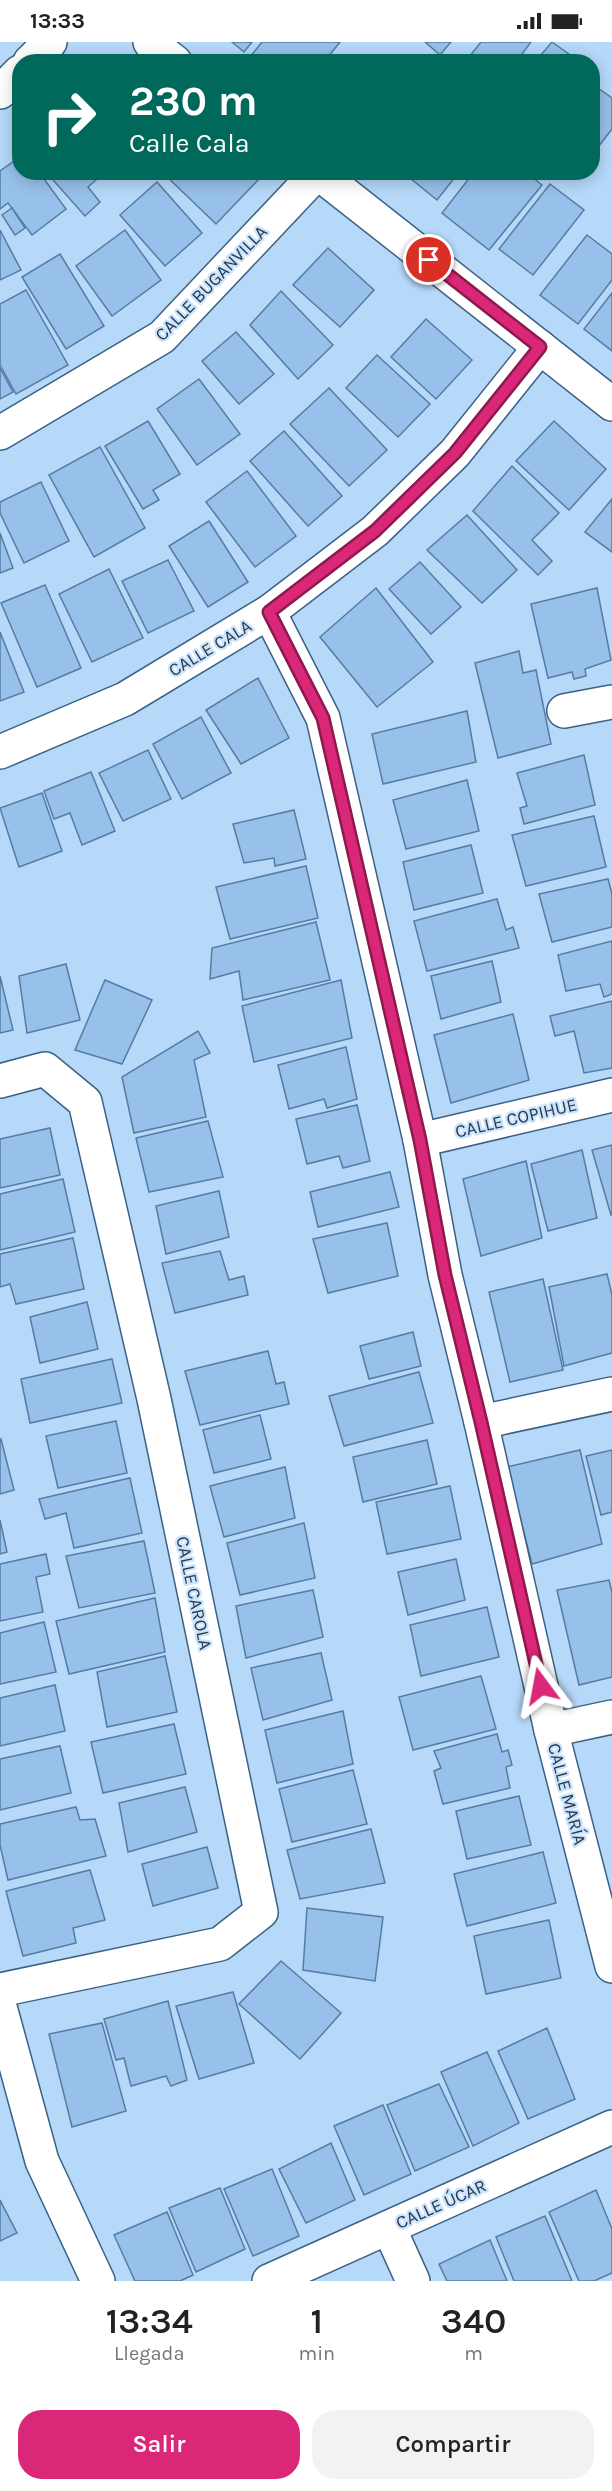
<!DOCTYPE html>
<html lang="es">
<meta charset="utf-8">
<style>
:root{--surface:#fff;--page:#f2f2f2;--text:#222;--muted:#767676;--accent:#db2777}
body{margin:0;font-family:Karla,sans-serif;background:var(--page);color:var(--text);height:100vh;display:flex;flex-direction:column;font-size:22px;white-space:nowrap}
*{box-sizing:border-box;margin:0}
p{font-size:20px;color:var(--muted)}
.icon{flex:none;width:33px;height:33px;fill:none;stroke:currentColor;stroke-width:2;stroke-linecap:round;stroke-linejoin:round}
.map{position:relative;height:2239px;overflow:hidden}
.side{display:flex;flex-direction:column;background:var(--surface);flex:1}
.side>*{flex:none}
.banner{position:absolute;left:12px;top:12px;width:588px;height:126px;border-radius:24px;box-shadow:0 3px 15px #0003;background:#00695c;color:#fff;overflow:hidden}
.pin{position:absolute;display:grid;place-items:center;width:51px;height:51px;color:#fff;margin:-26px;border:3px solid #fff;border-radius:50%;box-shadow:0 2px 6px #0007}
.me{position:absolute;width:66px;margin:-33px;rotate:347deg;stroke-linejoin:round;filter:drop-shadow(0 0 4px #0008)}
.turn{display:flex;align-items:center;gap:21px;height:126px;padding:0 18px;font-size:27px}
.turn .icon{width:78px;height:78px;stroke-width:2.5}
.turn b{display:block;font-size:42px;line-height:51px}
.eta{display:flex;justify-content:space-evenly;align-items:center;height:102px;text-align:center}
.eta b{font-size:36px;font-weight:600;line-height:42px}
.action{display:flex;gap:12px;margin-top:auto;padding:12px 18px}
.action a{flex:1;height:69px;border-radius:24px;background:var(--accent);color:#fff;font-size:24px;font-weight:600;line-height:69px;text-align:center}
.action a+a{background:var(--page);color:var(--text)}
.status{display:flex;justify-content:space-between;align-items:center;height:42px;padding:0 30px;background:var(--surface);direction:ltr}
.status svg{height:16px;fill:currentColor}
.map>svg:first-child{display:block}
.building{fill:#97c1ea;stroke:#567ca3;stroke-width:1.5}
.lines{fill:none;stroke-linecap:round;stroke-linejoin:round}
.street-casing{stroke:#3b6185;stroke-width:36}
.street{stroke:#fff;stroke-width:33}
.route-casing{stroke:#8e194d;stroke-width:15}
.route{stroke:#db2777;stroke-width:10}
.labels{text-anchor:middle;stroke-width:4.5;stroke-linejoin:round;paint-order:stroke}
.street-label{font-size:18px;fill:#2a3b4c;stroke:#cbe4fd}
</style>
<div class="status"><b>13:33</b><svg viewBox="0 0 49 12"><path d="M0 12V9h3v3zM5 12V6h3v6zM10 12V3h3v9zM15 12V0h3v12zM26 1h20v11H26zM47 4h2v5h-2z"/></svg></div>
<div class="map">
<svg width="612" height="2239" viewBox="0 0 612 2239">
<rect width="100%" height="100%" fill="#b6d8f9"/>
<g class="building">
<path d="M232 0H252L244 10Z"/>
<path d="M262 0H340L324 20H255L250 15Z"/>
<path d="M425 0H451L440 13Z"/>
<path d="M481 0H531L516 20H465Z"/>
<path d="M552 0 580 20H535Z"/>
<path d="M592 42 612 56V87L592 113Z"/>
<path d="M20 115V130H39L66 167 32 193 8 161 0 167V129Z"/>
<path d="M46 130H105L88 145 100 160 85 174Z"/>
<path d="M162 130H252L259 137 216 182Z"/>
<path d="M406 130H459L437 158 405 132Z"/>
<path d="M474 130H526L542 143 489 208 442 171Z"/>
<path d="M157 140 202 191 165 224 120 173Z"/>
<path d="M550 142 584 168 533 233 499 207Z"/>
<path d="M12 166 25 186 15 193 2 173Z"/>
<path d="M0 188 21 228 0 238Z"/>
<path d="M125 188 161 238 112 274 76 224Z"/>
<path d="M587 193 612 212V238L578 282 540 253Z"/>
<path d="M328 206 374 248 340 285 293 243Z"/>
<path d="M60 212 104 284 66 307 22 235Z"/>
<path d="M26 248 68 323 16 352 0 323V262Z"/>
<path d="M281 249 333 303 298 337 250 283Z"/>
<path d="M612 251V309L584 287Z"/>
<path d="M426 277 472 318 436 357 391 315Z"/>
<path d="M236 290 274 332 239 362 202 319Z"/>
<path d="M377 313 430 362 398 395 346 346Z"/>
<path d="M0 326 13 350 0 357Z"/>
<path d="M199 337 240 392 197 423 157 367Z"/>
<path d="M329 346 387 408 349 444 290 382Z"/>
<path d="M148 379 180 432 153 448 159 458 143 467 105 404Z"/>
<path d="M554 379 606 427 569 468 516 419Z"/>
<path d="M284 389 342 454 308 484 250 419Z"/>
<path d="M100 405 145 486 94 515 49 433Z"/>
<path d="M512 424 559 471 532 498 552 519 538 533 473 469Z"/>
<path d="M247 429 296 494 255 525 206 460Z"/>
<path d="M41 440 69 499 24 521 0 471V460Z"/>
<path d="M612 457V510L585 490Z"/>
<path d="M467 473 517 528 482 561 427 508Z"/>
<path d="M209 479 248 540 208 565 169 504Z"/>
<path d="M0 491 13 526 0 531Z"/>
<path d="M168 518 194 569 148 591 122 539Z"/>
<path d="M420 520 461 565 431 592 389 547Z"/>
<path d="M109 527 143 596 92 620 59 552Z"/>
<path d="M45 543 81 626 37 645 1 561Z"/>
<path d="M376 546 433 620 377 665 320 595Z"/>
<path d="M597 546 611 618 585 627 586 634 574 637 572 630 548 636 531 562Z"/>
<path d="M0 590 24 650 0 659Z"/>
<path d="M519 609 523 631 536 628 551 702 498 716 475 621Z"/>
<path d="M258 636 289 696 241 722 206 668Z"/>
<path d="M467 669 476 720 383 742 372 692Z"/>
<path d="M201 675 231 731 182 757 153 702Z"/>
<path d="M148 708 171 757 123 779 99 731Z"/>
<path d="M584 713 595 763 524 782 520 766 527 764 517 731Z"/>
<path d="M91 730 115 789 82 803 70 771 54 777 44 749Z"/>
<path d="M467 738 479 789 406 807 393 758Z"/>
<path d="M42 751 62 809 19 825 0 766Z"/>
<path d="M294 768 306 817 275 824 274 816 244 821 233 782Z"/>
<path d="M594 774 606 825 526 844 512 793Z"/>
<path d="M471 803 483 851 414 868 403 820Z"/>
<path d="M306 824 318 876 230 897 216 845Z"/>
<path d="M608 837 612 852V885L552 900 539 852Z"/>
<path d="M497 857 506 888 513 885 519 906 427 929 414 879Z"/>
<path d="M316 880 330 938 243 958 239 929 210 937 212 906Z"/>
<path d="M612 899V952L604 955 600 942 566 949 558 913Z"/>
<path d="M492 919 501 960 441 977 431 934Z"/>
<path d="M66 922 80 978 27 991 19 934Z"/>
<path d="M0 934 13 988 0 991Z"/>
<path d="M105 938 152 958 122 1022 75 1008Z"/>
<path d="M341 938 352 996 254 1020 242 964Z"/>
<path d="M612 959V1026L584 1031 574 989 555 994 550 974Z"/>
<path d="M513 972 529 1038 451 1061 434 993Z"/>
<path d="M198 989 210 1011 194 1018 206 1075 134 1091 122 1035Z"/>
<path d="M346 1005 357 1057 327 1066 324 1057 289 1067 278 1023Z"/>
<path d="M357 1063 370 1119 343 1126 339 1114 307 1122 296 1077Z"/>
<path d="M208 1079 223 1135 149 1150 136 1096Z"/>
<path d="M50 1086 60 1133 0 1146V1097Z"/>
<path d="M612 1103V1172L611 1173 592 1108Z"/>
<path d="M582 1108 597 1176 548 1189 531 1122Z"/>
<path d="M526 1119 542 1196 481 1214 463 1137Z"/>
<path d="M390 1130 399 1165 318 1185 310 1150Z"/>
<path d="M63 1137 75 1190 0 1208V1152Z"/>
<path d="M219 1149 229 1195 166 1212 156 1164Z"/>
<path d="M387 1181 398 1234 328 1251 313 1197Z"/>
<path d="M73 1196 84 1247 16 1262 10 1242 0 1245V1212Z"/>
<path d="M220 1209 229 1238 244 1234 248 1253 175 1271 162 1221Z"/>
<path d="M607 1232 612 1253V1311L564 1324 549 1245Z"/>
<path d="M543 1237 563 1328 510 1340 489 1250Z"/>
<path d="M87 1260 98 1307 40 1321 30 1275Z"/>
<path d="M413 1290 421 1324 369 1337 360 1304Z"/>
<path d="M268 1309 276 1342 284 1340 289 1362 200 1383 185 1329Z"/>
<path d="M112 1317 122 1361 30 1381 21 1337Z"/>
<path d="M419 1330 433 1381 344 1404 329 1354Z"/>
<path d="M260 1373 271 1417 214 1431 203 1388Z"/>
<path d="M116 1379 127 1431 58 1446 46 1394Z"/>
<path d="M1 1397 14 1448 0 1452V1398Z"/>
<path d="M427 1398 437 1442 363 1460 353 1415Z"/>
<path d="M580 1408 602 1502 532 1522 507 1425Z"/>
<path d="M612 1408V1470L601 1473 586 1414Z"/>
<path d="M285 1425 295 1476 224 1495 210 1444Z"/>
<path d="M130 1436 142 1491 74 1506 66 1471 45 1477 39 1457Z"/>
<path d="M450 1444 461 1497 387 1512 376 1460Z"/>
<path d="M0 1478 7 1510 0 1512Z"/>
<path d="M304 1481 315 1536 240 1553 227 1501Z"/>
<path d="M144 1499 155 1551 79 1566 66 1514Z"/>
<path d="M46 1512 50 1532 36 1535 43 1570 0 1579V1522Z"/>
<path d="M456 1517 465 1558 408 1573 398 1530Z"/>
<path d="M609 1538 612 1550V1635L579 1643 557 1548Z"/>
<path d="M313 1548 323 1595 246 1616 236 1564Z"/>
<path d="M155 1556 165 1610 69 1632 56 1579Z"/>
<path d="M487 1565 499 1615 421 1634 410 1583Z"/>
<path d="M44 1580 56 1630 0 1642V1591Z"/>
<path d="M321 1611 332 1658 263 1678 251 1626Z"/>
<path d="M165 1614 177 1670 107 1685 97 1630Z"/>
<path d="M481 1634 496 1687 413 1708 399 1655Z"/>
<path d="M55 1643 65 1689 0 1704V1656Z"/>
<path d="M343 1669 353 1722 277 1741 265 1688Z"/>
<path d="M174 1682 186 1732 103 1751 91 1700Z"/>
<path d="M497 1692 502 1710 508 1708 512 1723 506 1725 510 1746 443 1762 434 1729 441 1726 434 1709Z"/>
<path d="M60 1704 71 1751 0 1768V1717Z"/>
<path d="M353 1728 367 1782 292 1800 279 1747Z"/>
<path d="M185 1745 197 1790 128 1810 119 1761Z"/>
<path d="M519 1754 531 1803 467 1817 456 1769Z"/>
<path d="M76 1765 80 1778 95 1777 106 1814 8 1838 0 1803V1782Z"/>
<path d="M371 1787 385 1841 300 1857 287 1808Z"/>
<path d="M207 1805 218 1846 153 1864 142 1822Z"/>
<path d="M543 1810 556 1861 467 1884 454 1832Z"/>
<path d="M90 1828 105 1878 73 1886 76 1901 23 1914 6 1849Z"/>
<path d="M307 1866 383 1875 375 1939 303 1928Z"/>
<path d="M549 1878 561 1936 486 1952 474 1894Z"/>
<path d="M281 1919 341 1971 300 2017 239 1962Z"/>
<path d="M233 1950 254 2021 199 2037 176 1964Z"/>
<path d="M168 1959 187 2038 171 2044 166 2034 131 2044 124 2016 116 2018 104 1977Z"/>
<path d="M102 1981 126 2069 72 2085 49 1992Z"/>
<path d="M547 1986 575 2057 528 2077 498 2009Z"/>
<path d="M487 2010 519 2081 473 2104 441 2030Z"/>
<path d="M439 2042 469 2105 415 2129 387 2063Z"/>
<path d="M383 2063 411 2132 364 2153 334 2084Z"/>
<path d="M331 2101 355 2158 306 2181 279 2127Z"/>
<path d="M272 2127 299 2194 253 2214 224 2147Z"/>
<path d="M220 2146 245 2207 196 2230 169 2166Z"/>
<path d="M596 2148 612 2187V2231L594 2239H579L549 2170Z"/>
<path d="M0 2158 17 2191 0 2199Z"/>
<path d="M167 2170 193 2233 180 2239H135L114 2193Z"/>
<path d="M545 2174 572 2239H514L496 2195Z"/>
<path d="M490 2198 507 2239H447L439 2222Z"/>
</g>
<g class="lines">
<g class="street-casing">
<g id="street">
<path d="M150 0 175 20"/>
<path d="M30 20 50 0"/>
<path d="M0 50 20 30"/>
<path d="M317 130 612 362"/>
<path d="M0 391 162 295 317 131"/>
<path d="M269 570 323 676 420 1098 445 1233 481 1380 551 1688 612 1924"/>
<path d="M564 669 612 660"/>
<path d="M0 710 125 657 269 570 375 489 455 411 540 305"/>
<path d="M0 1039 45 1027 85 1060 154 1357 261 1870 220 1902 0 1948"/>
<path d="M420 1098 612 1053"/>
<path d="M481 1380 612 1352"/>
<path d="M551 1688 612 1675"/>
<path d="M0 1965 42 2119 98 2239"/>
<path d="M389 2186 413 2239"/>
<path d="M269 2239 612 2085"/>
</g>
</g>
<use href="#street" class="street"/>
</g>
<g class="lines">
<g class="route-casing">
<path id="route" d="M429 218 540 305 455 411 375 489 269 570 323 676 420 1098 445 1233 481 1380 541 1644"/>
</g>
<use href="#route" class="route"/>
</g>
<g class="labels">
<g class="street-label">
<text transform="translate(211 241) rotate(-46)" y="6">CALLE BUGANVILLA</text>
<text transform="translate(210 606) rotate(-31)" y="6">CALLE CALA</text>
<text transform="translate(516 1076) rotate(-13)" y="6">CALLE COPIHUE</text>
<text transform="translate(194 1551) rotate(78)" y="6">CALLE CAROLA</text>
<text transform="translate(567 1752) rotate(75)" y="6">CALLE MARÍA</text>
<text transform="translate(441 2162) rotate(-24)" y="6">CALLE ÚCAR</text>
</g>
</g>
</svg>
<div class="pin" style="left:429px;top:218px;background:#d93025"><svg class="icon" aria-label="arrive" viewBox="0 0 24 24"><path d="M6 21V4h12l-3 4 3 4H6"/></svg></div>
<svg class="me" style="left:541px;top:1644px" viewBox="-20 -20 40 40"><path d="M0-17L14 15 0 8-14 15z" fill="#db2777" stroke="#fff" stroke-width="4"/></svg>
<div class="banner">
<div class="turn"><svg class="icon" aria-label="right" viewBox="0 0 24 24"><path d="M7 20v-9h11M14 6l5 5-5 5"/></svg><div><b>230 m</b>Calle Cala</div></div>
</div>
</div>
<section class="side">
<div class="eta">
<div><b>13:34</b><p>Llegada</p></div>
<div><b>1</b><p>min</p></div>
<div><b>340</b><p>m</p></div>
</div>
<div class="action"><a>Salir</a><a>Compartir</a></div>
</section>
